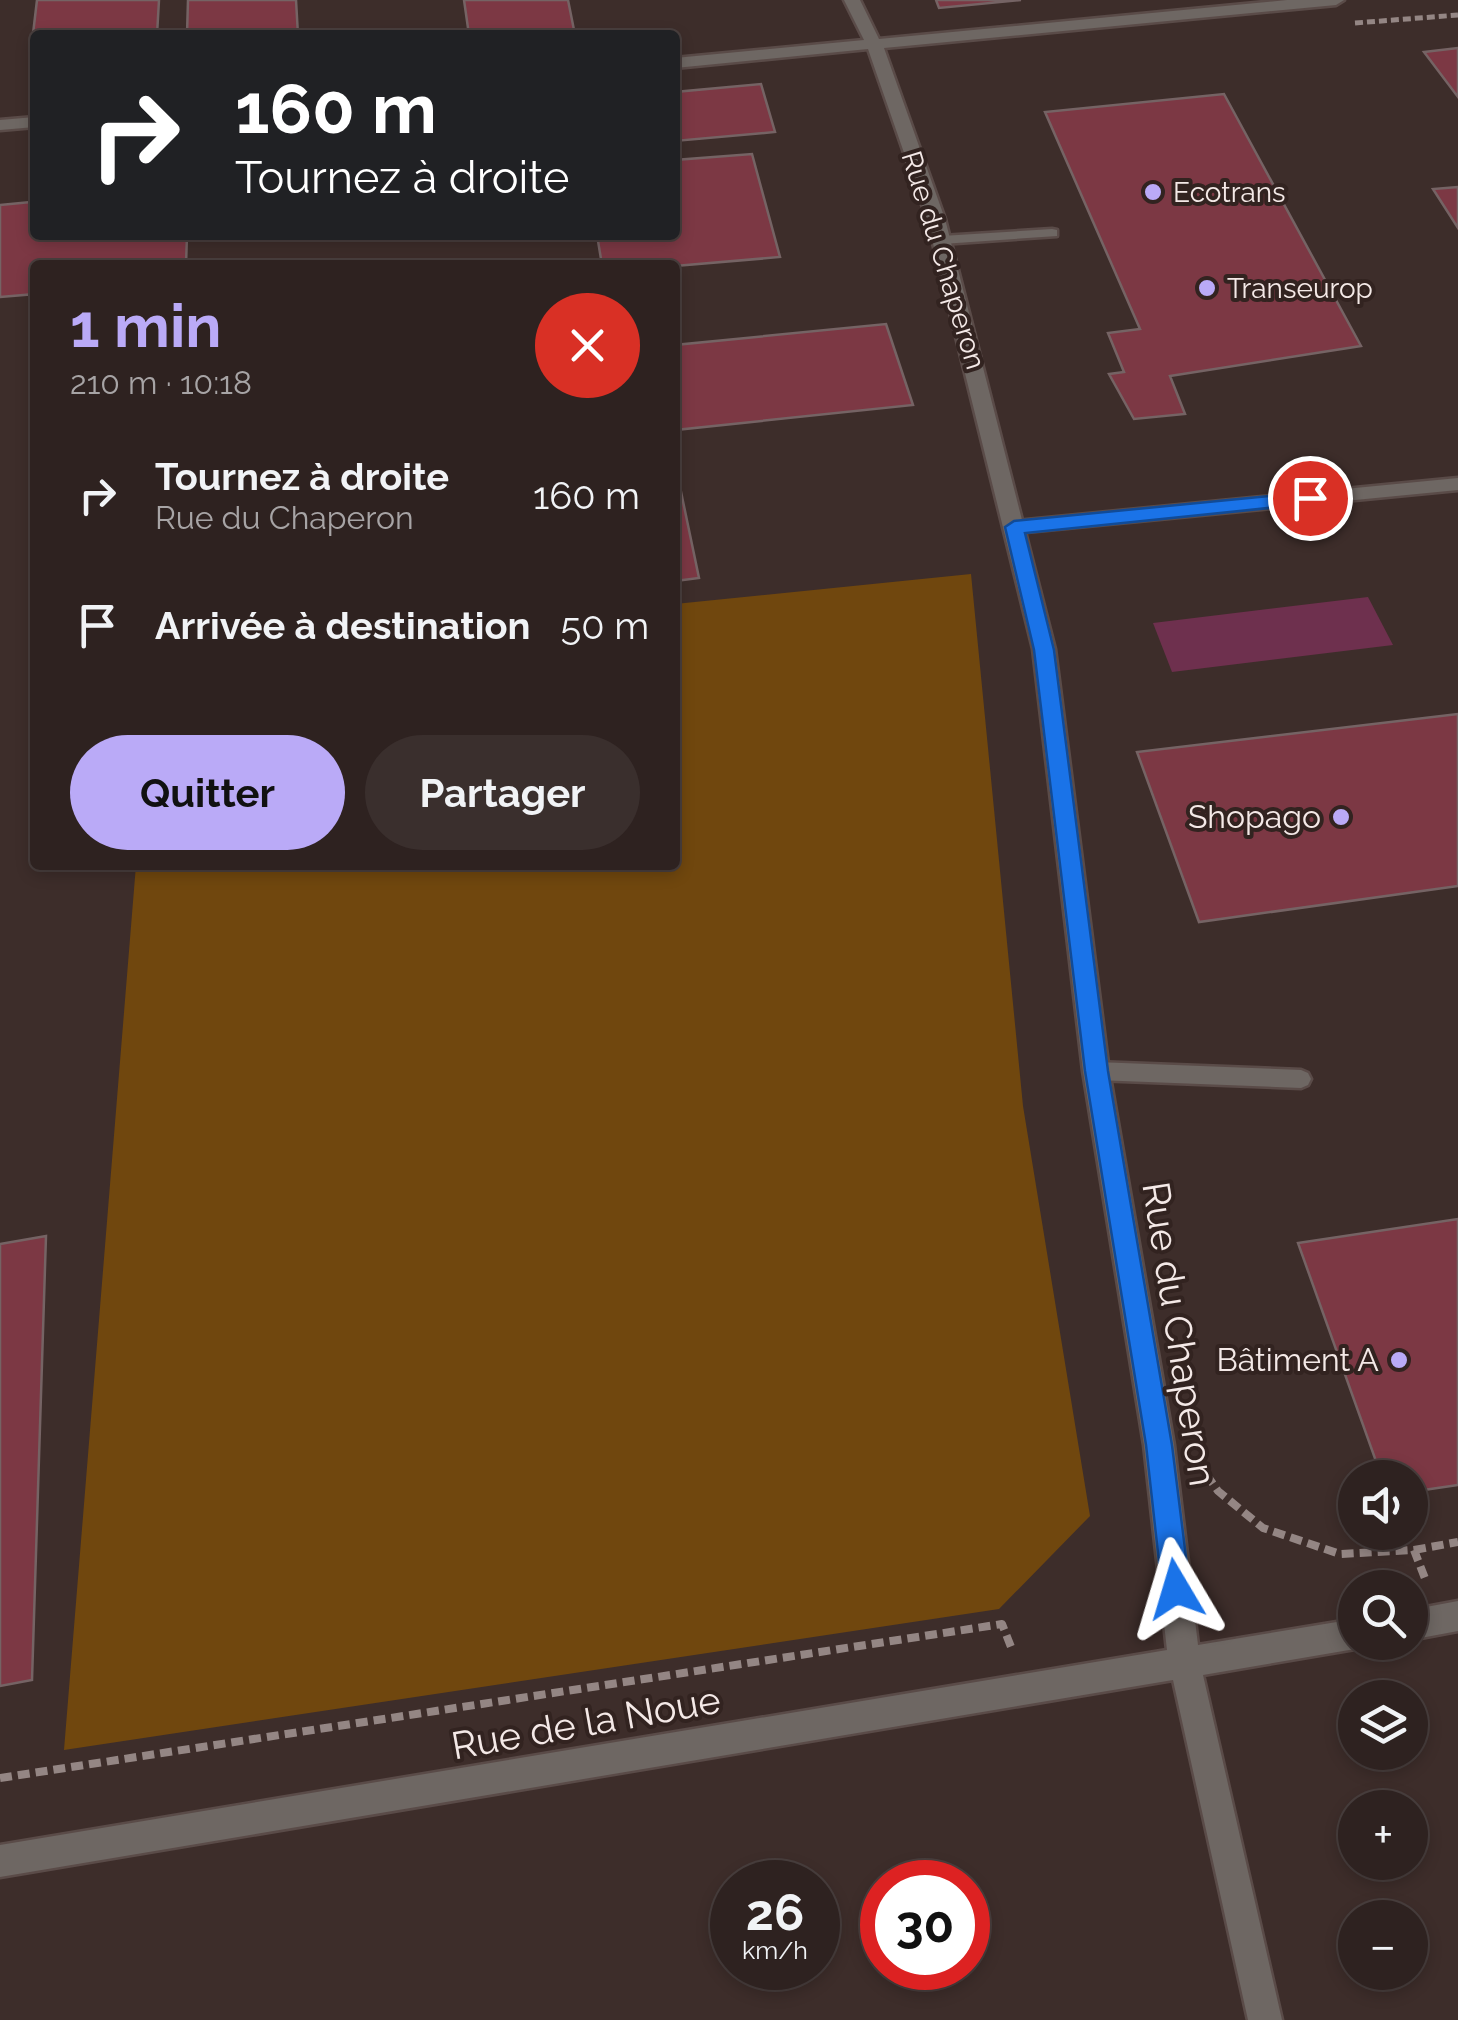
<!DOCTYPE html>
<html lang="fr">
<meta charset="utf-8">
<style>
:root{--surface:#2e2220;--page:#3a2f2d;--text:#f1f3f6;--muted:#a7a4a5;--line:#493f3e;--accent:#baaaf7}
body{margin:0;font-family:Raleway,sans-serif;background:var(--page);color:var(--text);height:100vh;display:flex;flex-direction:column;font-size:38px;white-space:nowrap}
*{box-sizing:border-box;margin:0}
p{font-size:32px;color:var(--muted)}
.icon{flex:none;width:55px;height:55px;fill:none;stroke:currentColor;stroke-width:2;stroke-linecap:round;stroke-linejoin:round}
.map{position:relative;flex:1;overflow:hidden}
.panel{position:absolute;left:30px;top:260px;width:650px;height:610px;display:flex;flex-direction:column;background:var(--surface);border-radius:10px;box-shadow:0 5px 15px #0003,0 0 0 2px var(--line)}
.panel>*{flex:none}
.guide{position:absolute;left:30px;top:30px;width:650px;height:210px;border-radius:10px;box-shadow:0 5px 15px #0003,0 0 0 2px var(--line);background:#202124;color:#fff;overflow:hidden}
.fabs{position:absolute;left:1338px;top:1460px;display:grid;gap:20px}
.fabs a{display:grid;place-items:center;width:90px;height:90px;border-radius:50%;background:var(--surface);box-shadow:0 5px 15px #0003,0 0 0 2px var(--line);font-size:50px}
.speed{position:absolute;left:710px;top:1860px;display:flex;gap:20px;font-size:50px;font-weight:700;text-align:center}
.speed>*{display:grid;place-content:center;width:130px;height:130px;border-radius:50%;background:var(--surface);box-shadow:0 5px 15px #0003,0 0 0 2px var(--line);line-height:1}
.speed small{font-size:25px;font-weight:400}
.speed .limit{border:15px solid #d22;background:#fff;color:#111}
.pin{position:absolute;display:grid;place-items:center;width:85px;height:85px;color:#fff;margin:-42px;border:5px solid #fff;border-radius:50%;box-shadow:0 2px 10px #0007}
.me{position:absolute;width:110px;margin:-55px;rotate:353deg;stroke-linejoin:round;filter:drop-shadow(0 0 8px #0008)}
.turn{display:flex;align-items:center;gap:35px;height:210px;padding:0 40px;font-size:45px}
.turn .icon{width:130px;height:130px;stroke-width:2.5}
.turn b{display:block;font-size:70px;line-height:85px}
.round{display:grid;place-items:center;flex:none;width:105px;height:105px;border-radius:52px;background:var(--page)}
.headline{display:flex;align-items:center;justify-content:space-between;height:170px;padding:0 40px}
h1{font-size:60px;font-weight:700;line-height:75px;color:var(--accent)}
.cta{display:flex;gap:20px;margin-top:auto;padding:20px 40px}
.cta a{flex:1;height:115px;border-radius:60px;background:var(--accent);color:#111;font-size:40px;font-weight:700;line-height:115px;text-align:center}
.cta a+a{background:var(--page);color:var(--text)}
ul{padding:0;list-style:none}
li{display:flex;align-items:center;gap:30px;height:130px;padding:0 40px}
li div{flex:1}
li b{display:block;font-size:38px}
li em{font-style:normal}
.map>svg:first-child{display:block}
.green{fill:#70470e}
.water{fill:#6e304e}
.building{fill:#7c3844;stroke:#756364;stroke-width:2.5}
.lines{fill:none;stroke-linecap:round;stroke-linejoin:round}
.service-casing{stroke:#5a4b48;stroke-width:5}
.minor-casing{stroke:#5a4b48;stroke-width:5}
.path-far1{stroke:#948684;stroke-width:5;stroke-dasharray:8 4;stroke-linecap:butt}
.path{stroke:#948684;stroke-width:8;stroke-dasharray:12 6;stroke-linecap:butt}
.service{fill:#6e6763;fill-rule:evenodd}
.minor{fill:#6e6763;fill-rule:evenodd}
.route{fill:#1a73e8;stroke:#114b97;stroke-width:2.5}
.poi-dot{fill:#baaaf7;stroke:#322320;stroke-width:4}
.labels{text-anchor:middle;stroke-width:8;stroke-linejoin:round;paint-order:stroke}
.far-poi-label{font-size:28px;fill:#f4e9e7;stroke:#322320;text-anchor:start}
.far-street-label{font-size:28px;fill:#f4e9e7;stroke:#322320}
.poi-label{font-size:32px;fill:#f4e9e7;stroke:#322320;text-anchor:end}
.near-street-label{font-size:38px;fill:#f4e9e7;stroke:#322320}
</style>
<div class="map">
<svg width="1458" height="2020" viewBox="0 0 1458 2020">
<rect width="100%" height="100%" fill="#3d2d2a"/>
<path class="green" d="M971 574 1023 1106 1090 1516 999 1609 64 1750 136 865H675V604Z"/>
<path class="water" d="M1368 597 1393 645 1172 672 1153 623Z"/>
<g class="building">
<path d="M37 0H159L157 35H83V30L33 34Z"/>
<path d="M188 0H296L298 35H187Z"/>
<path d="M464 0H568L575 35H469Z"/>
<path d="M936 0H1021L939 8Z"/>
<path d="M1458 48V97L1424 52Z"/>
<path d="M761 84 775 132 675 141V92Z"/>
<path d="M1224 94 1361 346 1170 376 1185 414 1134 419 1109 374 1124 372 1108 333 1140 329 1045 112Z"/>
<path d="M752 154 780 257 675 266 602 265 597 235H675V160Z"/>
<path d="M1458 187V228L1433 189Z"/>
<path d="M31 202H35V235H187L186 265H35V294L0 297V205Z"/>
<path d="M886 324 913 405 675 430V345Z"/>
<path d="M675 463 699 578 675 581Z"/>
<path d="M1458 714V886L1199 922 1137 752Z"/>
<path d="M1458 1219V1485L1410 1492V1478H1382L1298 1243Z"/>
<path d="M46 1236 32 1680 0 1686V1244Z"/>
</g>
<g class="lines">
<g class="service-casing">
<g id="service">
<path d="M1052 229 1057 230V236L942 244 935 240 942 236Z"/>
<path d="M1458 478V490L1015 533 1007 527 1015 521Z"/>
<path d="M1096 1062 1301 1070 1308 1073 1311 1079 1308 1085 1301 1088 1096 1080 1089 1077 1086 1071 1089 1065Z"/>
</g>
</g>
<g class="minor-casing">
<g id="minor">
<path d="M844 0H860L879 39 1287 0H1344L1336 5 884 48 945 219 1055 649 1109 1071 1174 1445 1198 1645 1355 1619V1642H1367L1355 1649 1203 1675 1282 2020H1248L1173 1680 0 1877V1845L1167 1650 1144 1445 1083 1071 1033 649 927 219 868 49 675 68V58L864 40Z"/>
<path d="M35 117V127L0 130V120Z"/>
<path d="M1458 1601V1631L1410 1640V1610Z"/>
</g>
</g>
<path class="path-far1" d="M1355 23 1458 15"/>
<g class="path">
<path d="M1206 1474 1218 1491 1263 1528 1340 1554 1414 1550 1426 1581"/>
<path d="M1414 1550 1458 1542"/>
<path d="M0 1778 1002 1624 1013 1652"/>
</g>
<use href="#service" class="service"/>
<use href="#minor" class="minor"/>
</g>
<path class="route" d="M1310 492 1319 498 1317 503 1025 533 1054 650 1108 1071 1172 1445 1190 1589 1186 1599 1176 1603 1166 1599 1162 1589 1146 1445 1085 1071 1034 650 1005 527 1014 521Z"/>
<g class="poi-dot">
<circle cx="1153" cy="192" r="10"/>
<circle cx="1207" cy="288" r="10"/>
<circle cx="1341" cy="817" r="10"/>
<circle cx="1399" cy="1360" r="10"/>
</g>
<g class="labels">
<g class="far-poi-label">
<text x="1173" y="202">Ecotrans</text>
<text x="1227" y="298">Transeurop</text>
</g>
<g class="far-street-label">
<text transform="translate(944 260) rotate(73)" y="10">Rue du Chaperon</text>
</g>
<g class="poi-label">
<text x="1321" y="828">Shopago</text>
<text x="1379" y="1371">Bâtiment A</text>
</g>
<g class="near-street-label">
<text transform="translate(1179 1334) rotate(81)" y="13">Rue du Chaperon</text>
<text transform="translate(586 1723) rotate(-10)" y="13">Rue de la Noue</text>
</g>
</g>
</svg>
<div class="fabs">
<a><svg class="icon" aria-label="sound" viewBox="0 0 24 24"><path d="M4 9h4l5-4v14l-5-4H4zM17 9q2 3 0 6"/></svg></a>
<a><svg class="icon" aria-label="search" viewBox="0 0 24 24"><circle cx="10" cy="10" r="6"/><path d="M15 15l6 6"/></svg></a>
<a><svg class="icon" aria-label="layers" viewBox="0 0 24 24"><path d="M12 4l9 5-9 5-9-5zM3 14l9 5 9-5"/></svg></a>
<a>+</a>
<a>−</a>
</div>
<div class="speed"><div>26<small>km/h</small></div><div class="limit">30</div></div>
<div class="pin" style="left:1310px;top:498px;background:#d93025"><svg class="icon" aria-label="arrive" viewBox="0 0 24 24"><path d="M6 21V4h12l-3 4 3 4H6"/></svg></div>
<svg class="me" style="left:1176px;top:1589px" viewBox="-20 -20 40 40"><path d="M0-17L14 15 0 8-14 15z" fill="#1a73e8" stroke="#fff" stroke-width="4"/></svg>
<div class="guide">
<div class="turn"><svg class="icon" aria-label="right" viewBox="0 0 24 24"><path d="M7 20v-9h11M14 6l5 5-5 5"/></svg><div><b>160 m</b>Tournez à droite</div></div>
</div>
<section class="panel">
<div class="headline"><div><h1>1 min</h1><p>210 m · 10:18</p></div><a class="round" style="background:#d93025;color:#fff"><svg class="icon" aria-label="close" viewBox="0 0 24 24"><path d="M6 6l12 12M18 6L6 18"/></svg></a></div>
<ul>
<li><svg class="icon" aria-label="right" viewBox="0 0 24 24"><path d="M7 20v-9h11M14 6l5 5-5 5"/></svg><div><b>Tournez à droite</b><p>Rue du Chaperon</p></div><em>160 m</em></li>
<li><svg class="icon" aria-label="arrive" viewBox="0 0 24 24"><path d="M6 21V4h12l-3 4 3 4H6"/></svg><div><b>Arrivée à destination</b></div><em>50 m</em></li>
</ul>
<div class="cta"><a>Quitter</a><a>Partager</a></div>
</section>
</div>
